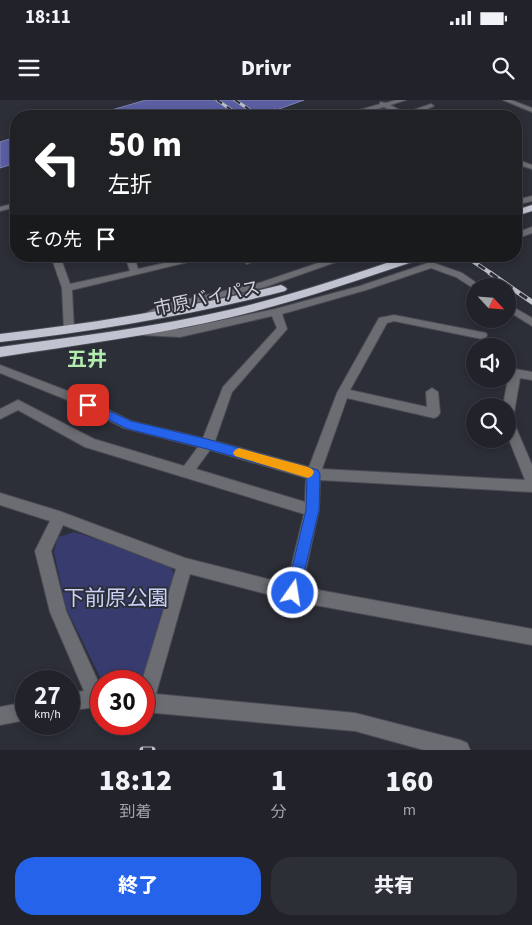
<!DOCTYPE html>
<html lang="ja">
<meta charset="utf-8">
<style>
:root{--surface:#21222a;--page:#2d2f36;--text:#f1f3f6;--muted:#a2a4a8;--line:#3e3f47;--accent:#2563eb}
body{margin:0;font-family:"Source Sans 3","Noto Sans JP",sans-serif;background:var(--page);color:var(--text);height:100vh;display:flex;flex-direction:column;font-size:19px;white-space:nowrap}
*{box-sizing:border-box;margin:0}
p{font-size:16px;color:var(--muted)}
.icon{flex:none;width:28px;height:28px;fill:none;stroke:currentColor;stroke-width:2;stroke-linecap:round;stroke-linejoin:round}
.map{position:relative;height:650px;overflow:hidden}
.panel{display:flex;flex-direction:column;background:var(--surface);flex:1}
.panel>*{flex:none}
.banner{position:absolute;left:10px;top:10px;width:512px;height:152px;border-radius:20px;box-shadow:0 2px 8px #0003,0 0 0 1px var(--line);background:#202124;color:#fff;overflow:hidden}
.needle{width:32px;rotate:116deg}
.controls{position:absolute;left:466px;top:178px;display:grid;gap:10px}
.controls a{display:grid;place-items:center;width:50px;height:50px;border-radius:50%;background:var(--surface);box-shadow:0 2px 8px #0003,0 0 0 1px var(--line);font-size:25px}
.speed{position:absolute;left:15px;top:570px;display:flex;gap:10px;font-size:25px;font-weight:700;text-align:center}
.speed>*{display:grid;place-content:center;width:65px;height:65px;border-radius:50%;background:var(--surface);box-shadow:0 2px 8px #0003,0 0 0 1px var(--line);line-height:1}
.speed small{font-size:12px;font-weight:400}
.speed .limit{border:8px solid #d22;background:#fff;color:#111}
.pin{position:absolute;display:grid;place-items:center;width:42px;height:42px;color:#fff;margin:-21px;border-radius:10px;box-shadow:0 2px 8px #0006}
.me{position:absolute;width:55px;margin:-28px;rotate:13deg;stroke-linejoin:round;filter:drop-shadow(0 0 4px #0008)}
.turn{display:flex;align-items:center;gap:18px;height:105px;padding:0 15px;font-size:22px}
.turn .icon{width:65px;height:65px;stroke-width:2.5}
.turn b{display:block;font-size:35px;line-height:42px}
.then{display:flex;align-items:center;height:48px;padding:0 15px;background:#0003;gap:10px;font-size:19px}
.eta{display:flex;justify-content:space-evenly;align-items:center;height:85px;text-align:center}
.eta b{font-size:30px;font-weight:800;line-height:35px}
.primary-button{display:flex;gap:10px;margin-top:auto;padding:10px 15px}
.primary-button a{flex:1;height:58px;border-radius:20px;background:var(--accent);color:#fff;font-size:20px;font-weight:800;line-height:58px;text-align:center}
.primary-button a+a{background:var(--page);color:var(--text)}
.status{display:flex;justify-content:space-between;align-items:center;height:35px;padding:0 25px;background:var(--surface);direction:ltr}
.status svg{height:14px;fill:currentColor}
header{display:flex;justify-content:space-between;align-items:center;height:65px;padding:0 15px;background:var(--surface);font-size:22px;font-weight:800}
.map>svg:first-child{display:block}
.green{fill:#383b6e}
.water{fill:#5b5fa2;stroke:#7e82b2}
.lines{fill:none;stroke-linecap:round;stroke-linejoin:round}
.minor-casing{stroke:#4a4c55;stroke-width:2}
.highway-casing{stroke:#4a4c55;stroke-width:2}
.path{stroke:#7a7b84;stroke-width:1;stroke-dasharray:0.5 2;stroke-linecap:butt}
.minor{fill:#6c6d72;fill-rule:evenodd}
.highway{fill:#c1c3d0;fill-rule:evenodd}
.rail-far3-casing{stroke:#bdbfc6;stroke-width:3}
.rail-far2-casing{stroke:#bdbfc6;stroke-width:4}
.rail-far1-casing{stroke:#bdbfc6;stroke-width:5}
.rail-casing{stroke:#bdbfc6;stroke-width:7}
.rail-far3{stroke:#2c2e38;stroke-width:2;stroke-dasharray:6;stroke-linecap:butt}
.rail-far2{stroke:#2c2e38;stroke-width:2.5;stroke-dasharray:8;stroke-linecap:butt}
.rail-far1{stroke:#2c2e38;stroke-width:3;stroke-dasharray:9;stroke-linecap:butt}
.rail{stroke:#2c2e38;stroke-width:5;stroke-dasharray:15;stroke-linecap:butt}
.route{fill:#2563eb;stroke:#184099}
.slow{fill:#f59e0b}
.labels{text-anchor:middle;stroke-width:4;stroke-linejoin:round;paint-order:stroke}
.street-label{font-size:18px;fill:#d1d2d9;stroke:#2c2e38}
.quarter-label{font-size:20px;font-weight:bold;fill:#b3ecaf;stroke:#2c2e38}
.near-park-label{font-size:21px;fill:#cbd1f7;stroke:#2c2e38}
</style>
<div class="status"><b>18:11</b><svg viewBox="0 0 49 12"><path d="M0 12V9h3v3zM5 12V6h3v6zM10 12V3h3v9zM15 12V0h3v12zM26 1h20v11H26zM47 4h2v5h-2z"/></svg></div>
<header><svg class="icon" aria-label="menu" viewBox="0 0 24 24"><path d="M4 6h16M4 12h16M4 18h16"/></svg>Drivr<svg class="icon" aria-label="search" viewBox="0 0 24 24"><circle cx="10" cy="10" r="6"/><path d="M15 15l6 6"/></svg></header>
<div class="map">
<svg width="532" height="650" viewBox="0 0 532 650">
<rect width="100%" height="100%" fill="#2c2e38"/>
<path class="green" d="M74 432 170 463 174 475 144 575 137 581H104L101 579 66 508 54 452 58 437Z"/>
<g class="water">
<path d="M146 0H304L268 13 276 9 258 12 254 16H91Z"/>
<path d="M16 37V63L0 68V42Z"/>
</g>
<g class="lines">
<g class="minor-casing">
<g id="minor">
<path d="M396 0H406L390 5 405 13 431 4 434 6 409 16H402L384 7 349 16H340L380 4V2L386 3Z"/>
<path d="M503 0H511L532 8V12Z"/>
<path d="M516 59 532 65V69L516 64Z"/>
<path d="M532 96V101L516 105V100Z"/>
<path d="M16 103V107L0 111V107Z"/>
<path d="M532 127V133L516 139V133Z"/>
<path d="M51 156H60L70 184 130 171 125 156H134L138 169 196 156H213L72 190 74 230 69 233 64 230 62 188Z"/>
<path d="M238 156H265L247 164Z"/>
<path d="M339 156H353L265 187 169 209 141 221 136 218 162 205 259 183Z"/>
<path d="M431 162 462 173 481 186 473 188 456 177 431 168 366 190 282 214 287 229 232 292 215 341 309 367 337 293 379 218 394 215 486 233 487 235 486 237 482 239 394 221 387 223 350 290 427 307 426 292 432 288 438 292 440 313 438 316 434 318 347 298 322 369 525 380 508 337V318L512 320 514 323 532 365V392L320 380 319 410 302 487 532 529V545L293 501 190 474 156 594 355 613 460 640 467 643 470 650H424L355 631 144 612V581H142L176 469 63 425 51 451 66 511 101 588V606L69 611V593L84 591 50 512 35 451 50 421 0 405V393L59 411 185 458 287 484 304 414 85 347 18 310 0 319V309L18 300 94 339 184 366 198 347 124 328 70 301 0 273V265L78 295 131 321 203 338 223 287 277 228 272 216 180 237 141 235 137 234 136 232 137 230 180 229 275 209 360 186ZM210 350 306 378 305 402 196 369Z"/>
<path d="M508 204 532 218V226L508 211Z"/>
<path d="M515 269 532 272V280L520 278 514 313 512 316 508 318V306H503L509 273Z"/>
<path d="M26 602V620L0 625V607Z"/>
</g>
</g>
<g class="highway-casing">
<g id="highway">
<path d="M532 105V111L516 116V110Z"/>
<path d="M408 156 422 157 421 159C358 180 296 202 232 217 156 235 77 245 0 257V247C78 236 157 227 233 209 293 195 350 175 408 156Z"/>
<path d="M281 185 285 187 287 189 285 191C191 215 96 231 0 242V234C95 223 188 208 281 185Z"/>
</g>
</g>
<path class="path" d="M471 12 479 16"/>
<use href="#minor" class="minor"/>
<use href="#highway" class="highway"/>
<g class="rail-far3-casing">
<g id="rail-far3">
<path d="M217 0 240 16"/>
<path d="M235 0 259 16"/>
</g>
</g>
<g class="rail-far2-casing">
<path id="rail-far2" d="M465 156 492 174"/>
</g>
<g class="rail-far1-casing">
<path id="rail-far1" d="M490 173 532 202"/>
</g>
<g class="rail-casing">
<path id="rail" d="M143 650H152"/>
</g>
<use href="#rail-far3" class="rail-far3"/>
<use href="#rail-far2" class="rail-far2"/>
<use href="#rail-far1" class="rail-far1"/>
<use href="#rail" class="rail"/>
</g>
<path class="route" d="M88 301 131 321 207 339 318 370 320 374 319 410 298 498 293 500 288 498 286 493 306 410 307 377 207 349 128 329 84 308 82 305Z"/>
<path class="slow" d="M239 348 308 367 312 369 314 372 312 376 308 378 235 356 233 353 235 350Z"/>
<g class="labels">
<g class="street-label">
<text transform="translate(207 198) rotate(-12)" y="6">市原バイパス</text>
</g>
<g class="quarter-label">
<text x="87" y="266">五井</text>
</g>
<g class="near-park-label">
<text x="116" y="505">下前原公園</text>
</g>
</g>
</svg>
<div class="controls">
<a><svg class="needle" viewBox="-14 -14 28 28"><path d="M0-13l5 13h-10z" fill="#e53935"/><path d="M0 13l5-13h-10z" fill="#a2a4a8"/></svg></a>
<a><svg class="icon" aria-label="sound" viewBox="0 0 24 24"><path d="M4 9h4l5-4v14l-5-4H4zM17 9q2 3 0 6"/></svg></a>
<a><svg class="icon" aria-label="search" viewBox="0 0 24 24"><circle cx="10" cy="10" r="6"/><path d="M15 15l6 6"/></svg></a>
</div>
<div class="speed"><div>27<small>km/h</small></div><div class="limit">30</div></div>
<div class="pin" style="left:88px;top:305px;background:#d93025"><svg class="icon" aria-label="arrive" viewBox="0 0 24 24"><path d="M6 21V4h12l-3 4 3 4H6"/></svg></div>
<svg class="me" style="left:293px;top:493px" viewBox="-20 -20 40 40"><circle r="17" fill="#2563eb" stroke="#fff" stroke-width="3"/><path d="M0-11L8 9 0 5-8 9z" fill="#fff"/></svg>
<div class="banner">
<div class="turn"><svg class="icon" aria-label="left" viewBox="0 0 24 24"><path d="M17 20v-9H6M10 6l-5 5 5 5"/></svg><div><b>50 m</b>左折</div></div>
<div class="then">その先<svg class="icon" aria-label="arrive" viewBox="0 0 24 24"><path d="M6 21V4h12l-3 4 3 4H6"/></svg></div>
</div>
</div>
<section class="panel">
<div class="eta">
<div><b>18:12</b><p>到着</p></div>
<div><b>1</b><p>分</p></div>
<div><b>160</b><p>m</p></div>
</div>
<div class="primary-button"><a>終了</a><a>共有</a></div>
</section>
